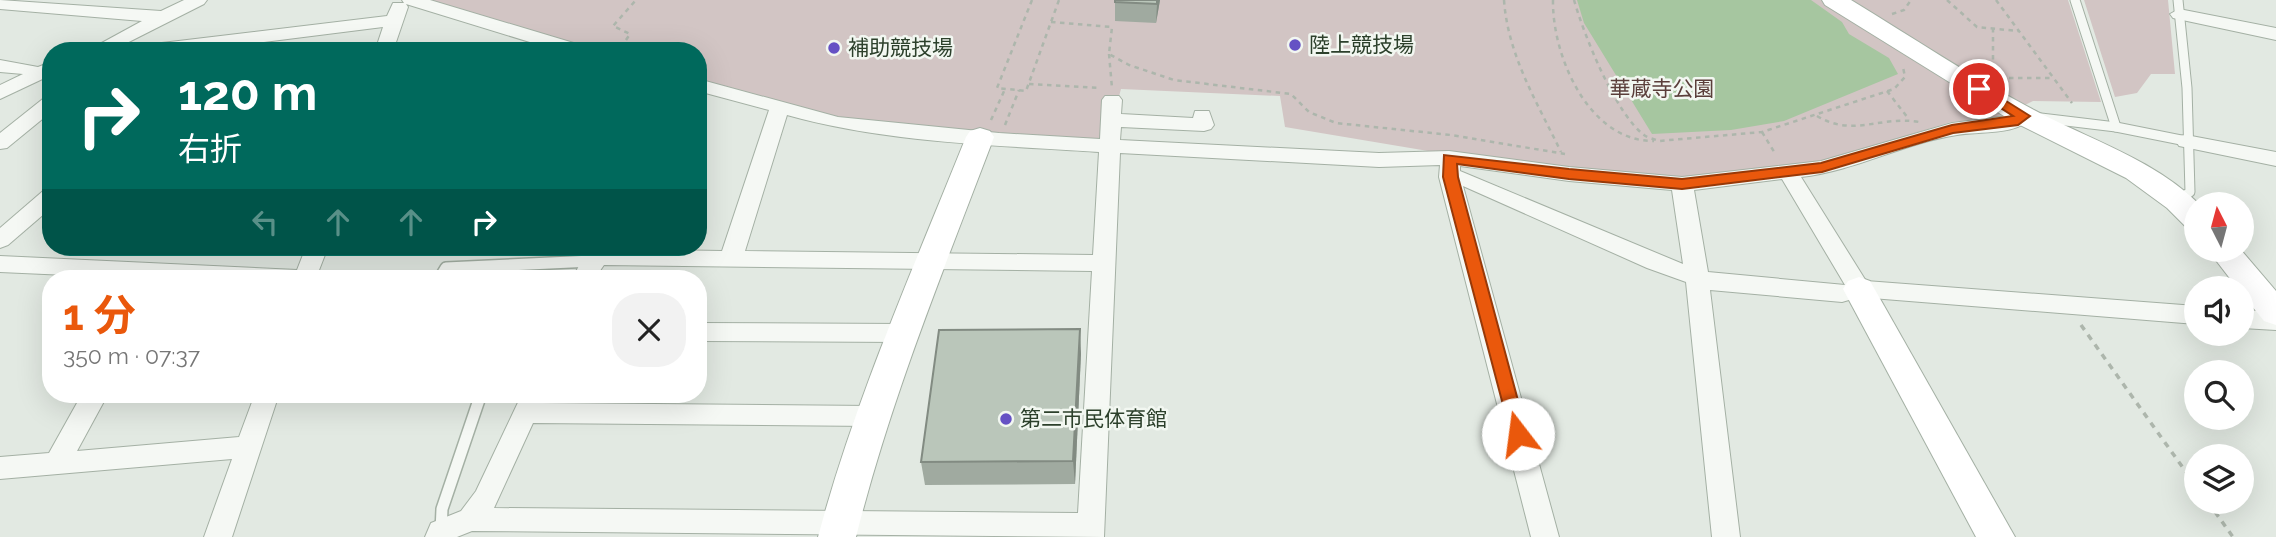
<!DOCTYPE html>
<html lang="ja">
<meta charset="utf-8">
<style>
:root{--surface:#fff;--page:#f2f2f2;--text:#222;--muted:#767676;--accent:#ea580c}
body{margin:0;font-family:Raleway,"Noto Sans JP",sans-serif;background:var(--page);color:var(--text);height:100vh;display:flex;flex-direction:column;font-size:26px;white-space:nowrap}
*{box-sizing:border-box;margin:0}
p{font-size:23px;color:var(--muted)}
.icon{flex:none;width:38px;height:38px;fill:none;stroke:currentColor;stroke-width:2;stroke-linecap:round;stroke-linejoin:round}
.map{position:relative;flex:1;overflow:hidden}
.details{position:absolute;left:42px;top:270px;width:665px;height:133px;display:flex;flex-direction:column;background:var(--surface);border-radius:28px;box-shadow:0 7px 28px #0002}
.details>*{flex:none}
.banner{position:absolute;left:42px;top:42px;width:665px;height:214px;border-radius:28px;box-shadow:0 7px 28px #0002;background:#00695c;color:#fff;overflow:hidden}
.needle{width:46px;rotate:354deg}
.buttons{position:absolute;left:2184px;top:192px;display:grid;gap:14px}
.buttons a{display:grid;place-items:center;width:70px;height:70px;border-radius:50%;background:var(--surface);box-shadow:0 7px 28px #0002;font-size:35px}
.pin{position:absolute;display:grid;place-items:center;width:60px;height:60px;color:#fff;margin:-30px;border:4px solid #fff;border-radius:50%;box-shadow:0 2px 7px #0007}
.me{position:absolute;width:77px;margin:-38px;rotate:345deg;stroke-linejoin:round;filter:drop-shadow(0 0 5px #0008)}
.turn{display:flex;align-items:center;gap:24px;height:147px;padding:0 21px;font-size:32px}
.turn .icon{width:91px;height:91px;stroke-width:2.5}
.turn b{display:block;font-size:49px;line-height:60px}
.lanes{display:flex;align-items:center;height:66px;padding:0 21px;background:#0003;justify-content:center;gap:35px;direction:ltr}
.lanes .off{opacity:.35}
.round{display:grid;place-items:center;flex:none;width:74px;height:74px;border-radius:28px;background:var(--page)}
.summary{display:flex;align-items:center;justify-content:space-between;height:119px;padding:0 21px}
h1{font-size:42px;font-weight:700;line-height:52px;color:var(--accent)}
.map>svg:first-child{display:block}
.green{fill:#d2c5c4}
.water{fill:#a6c6a0}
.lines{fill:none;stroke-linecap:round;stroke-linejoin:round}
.lane-far1-casing{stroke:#a4b0a4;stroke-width:11}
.lane-casing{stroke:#a4b0a4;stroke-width:14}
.street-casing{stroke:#a4b0a4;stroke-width:2}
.secondary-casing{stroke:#a4b0a4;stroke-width:2}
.path-far1{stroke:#adb6ac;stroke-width:2.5;stroke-dasharray:4.5 4.5;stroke-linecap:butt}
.path{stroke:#adb6ac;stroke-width:3.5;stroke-dasharray:6 6;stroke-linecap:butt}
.lane-far1{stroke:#f5f8f4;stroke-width:9}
.lane{stroke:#f5f8f4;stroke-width:11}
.street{fill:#f5f8f4;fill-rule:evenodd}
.secondary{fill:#fff;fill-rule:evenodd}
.wall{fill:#a0aaa0}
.shaded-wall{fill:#828b82}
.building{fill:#bac6ba;stroke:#828b82;stroke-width:2}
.route{fill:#ea580c;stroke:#983908;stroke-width:2}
.poi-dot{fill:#6551c4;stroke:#f2f7f1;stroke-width:2.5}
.labels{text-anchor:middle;stroke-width:5;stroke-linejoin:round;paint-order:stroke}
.poi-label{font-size:21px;fill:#2c402b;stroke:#f2f7f1;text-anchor:start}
.park-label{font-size:21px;fill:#5a3e3a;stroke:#f2f7f1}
</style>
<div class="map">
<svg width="2276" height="537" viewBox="0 0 2276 537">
<rect width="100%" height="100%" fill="#e2e9e2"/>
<g class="green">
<path d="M419 0H2068L2101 102 2033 101 2001 117 1951 122 1828 160 1666 180 1446 154 1285 127 1280 96 1121 89 1107 140 967 131 831 117 698 81V51H593Z"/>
<path d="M2084 0H2168L2175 74H2151L2137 93 2115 97Z"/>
</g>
<path class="water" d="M1577 0H1811L1842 22 1849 34 1889 58 1898 74 1784 121 1731 130 1652 134 1584 23Z"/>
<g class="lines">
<g class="lane-far1-casing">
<g id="lane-far1">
<path d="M2075 0 2116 127"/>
<path d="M2178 0 2187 88 2190 192 2179 199"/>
<path d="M2041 118 2116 127 2186 141"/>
</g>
</g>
<g class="lane-casing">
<g id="lane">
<path d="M440 278 446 268 592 261"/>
<path d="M441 531 442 509 481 394"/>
</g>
</g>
<g class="street-casing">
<g id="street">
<path d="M0 0 161 11 184 0H207L204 4 111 51H87L142 21 0 9Z"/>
<path d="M402 0H430L587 47 589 51H559L406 4 408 7 393 51H375L383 27 192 51H136L145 45 387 16 393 3H404Z"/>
<path d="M2179 9 2276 28V40L2173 18 2170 14Z"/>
<path d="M0 60 38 67 51 62V75L0 99V85L23 74 0 72Z"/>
<path d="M698 79 838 117 999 133 1100 139 1102 100 1105 96H1119L1122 100 1121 114 1193 118 1195 111H1209L1214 125 1211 129 1204 131 1121 127 1120 140 1379 153 1449 151 1569 167 1682 177 1821 161 1952 123 2008 116 2023 110 2030 112 2033 116C2019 136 1979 131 1957 135 1904 143 1855 171 1801 177L1866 281 2196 306V324L1859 297 1842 302 1710 290 1740 537H1712L1686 282 1647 268 1463 186 1559 537H1531L1439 177 1440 165 1379 167 1120 153 1104 537 472 531 457 537H425L431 523 461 511 476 491 522 394H546L542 403 872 406 881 409 885 416 881 423 872 426 533 423 494 508 1078 513 1092 271 604 265 595 278H573L584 255 602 249 722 251 769 110 698 91ZM787 115C887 143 995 145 1099 152L1093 255 745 251ZM1460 166 1569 181 1672 190 1683 264 1460 171ZM1782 179 1845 285 1708 272 1694 190Z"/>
<path d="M51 96V112L7 148 0 149V133L44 98Z"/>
<path d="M2186 135 2276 152V166L2179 146 2176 141 2179 136Z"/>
<path d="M51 189V208L8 245 0 248V228L43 191Z"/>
<path d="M306 247H328L316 278H133L0 272V256L297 270Z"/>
<path d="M2242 310 2276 312V330L2242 328Z"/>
<path d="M698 323 903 324 911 327 915 333 911 339 903 342 698 341Z"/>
<path d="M82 394H108L77 451 239 437 255 394H279L232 537H204L232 459 0 479V457L49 453Z"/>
</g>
</g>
<g class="secondary-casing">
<g id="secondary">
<path d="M1822 0H1851C1912 37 1971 77 2034 110 2090 140 2154 159 2200 205H2196V229L2185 226 2167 208 2126 178 2012 121 1825 5Z"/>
<path d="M980 128 990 131 994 137C944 269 890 400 856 537H818C855 399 913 269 966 137L970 131Z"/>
<path d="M2208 250H2241L2276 291V325L2264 321 2242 294V289H2238Z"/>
<path d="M1859 277 1870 281 2015 537H1976L1843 289 1848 281Z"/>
</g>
</g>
<g class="path-far1">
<path d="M1032 0 997 88 1026 91 1059 0"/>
<path d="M1504 0C1508 56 1537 102 1561 152"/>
<path d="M1553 0C1552 56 1589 142 1654 141"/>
<path d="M1574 0C1584 35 1615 113 1644 135 1648 138 1654 139 1659 141L1762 132 1894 89 1905 77 1903 67"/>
<path d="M1947 0 1977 27 2018 31"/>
<path d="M1996 0 2072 103"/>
<path d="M1892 14 1904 10 1911 0"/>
<path d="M1051 22 1112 27 1109 54 1129 65 1174 80 1291 94 1309 112 1336 123 1451 135 1565 154"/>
<path d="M1993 28V76"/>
<path d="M626 40 630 34 613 26 636 0"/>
<path d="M1109 54 1112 88"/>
<path d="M2000 78H2054"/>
<path d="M1029 84 1100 88"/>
<path d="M1887 91 1908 118"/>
<path d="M1817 116C1853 138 1881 115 1919 122"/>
<path d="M991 120 1005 89"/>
<path d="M1005 125 1019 90"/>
<path d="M1762 132 1776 155"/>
</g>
<g class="path">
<path d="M2081 325 2196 486"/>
<path d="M2208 502 2233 537"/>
</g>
<use href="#lane-far1" class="lane-far1"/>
<use href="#lane" class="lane"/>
<use href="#street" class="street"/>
<use href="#secondary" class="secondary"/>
</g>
<g class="wall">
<path d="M1115 0H1160L1156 23 1115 21Z"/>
<path d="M1081 353 1075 484 925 485 921 462Z"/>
</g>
<g class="shaded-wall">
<path d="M1157 0H1160L1156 23 1157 4Z"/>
<path d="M1080 329 1081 353 1075 484 1073 461Z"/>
</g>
<g class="building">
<path d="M1115 0H1157V4L1115 2Z"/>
<path d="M1080 329 1073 461 921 462 939 330Z"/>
</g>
<path class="route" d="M1979 84 2030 116 2018 125 1953 133 1822 172 1682 189 1569 179 1457 164 1458 177 1527 434 1525 439 1518 441 1512 439 1443 177 1444 155 1569 169 1682 179 1821 163 1952 125 2013 116 1974 91 1972 89Z"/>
<g class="poi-dot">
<circle cx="1295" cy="45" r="7"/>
<circle cx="834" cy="48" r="7"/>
<circle cx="1006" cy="419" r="7"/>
</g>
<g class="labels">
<g class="poi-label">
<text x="1309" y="52">陸上競技場</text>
<text x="848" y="55">補助競技場</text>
<text x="1020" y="426">第二市民体育館</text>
</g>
<g class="park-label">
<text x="1662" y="96">華蔵寺公園</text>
</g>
</g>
</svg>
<div class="buttons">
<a><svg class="needle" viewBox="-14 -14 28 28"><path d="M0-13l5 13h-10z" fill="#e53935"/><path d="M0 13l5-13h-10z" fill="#767676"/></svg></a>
<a><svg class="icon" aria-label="sound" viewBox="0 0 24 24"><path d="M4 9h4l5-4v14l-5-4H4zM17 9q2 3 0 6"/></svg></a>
<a><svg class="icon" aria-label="search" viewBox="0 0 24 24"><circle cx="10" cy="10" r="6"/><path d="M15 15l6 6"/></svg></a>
<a><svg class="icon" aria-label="layers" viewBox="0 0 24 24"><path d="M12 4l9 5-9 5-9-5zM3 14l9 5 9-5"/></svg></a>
</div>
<div class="pin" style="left:1979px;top:89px;background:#d93025"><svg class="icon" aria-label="arrive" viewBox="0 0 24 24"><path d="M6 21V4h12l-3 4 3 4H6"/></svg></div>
<svg class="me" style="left:1518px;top:434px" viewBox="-20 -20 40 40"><circle r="19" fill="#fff"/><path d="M0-13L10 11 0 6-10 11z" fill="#ea580c"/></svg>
<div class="banner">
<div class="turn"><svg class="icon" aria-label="right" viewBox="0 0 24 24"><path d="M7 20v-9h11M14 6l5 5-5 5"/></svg><div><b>120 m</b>右折</div></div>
<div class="lanes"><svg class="icon off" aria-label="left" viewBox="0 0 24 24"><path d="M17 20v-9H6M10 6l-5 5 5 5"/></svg><svg class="icon off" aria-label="ahead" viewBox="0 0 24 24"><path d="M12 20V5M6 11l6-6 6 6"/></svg><svg class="icon off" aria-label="ahead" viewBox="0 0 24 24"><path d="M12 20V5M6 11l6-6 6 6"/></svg><svg class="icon" aria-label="right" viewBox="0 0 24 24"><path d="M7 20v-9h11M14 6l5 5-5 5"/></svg></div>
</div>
<section class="details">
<div class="summary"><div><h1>1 分</h1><p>350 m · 07:37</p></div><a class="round"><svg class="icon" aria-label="close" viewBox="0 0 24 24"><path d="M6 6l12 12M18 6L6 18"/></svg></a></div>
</section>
</div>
